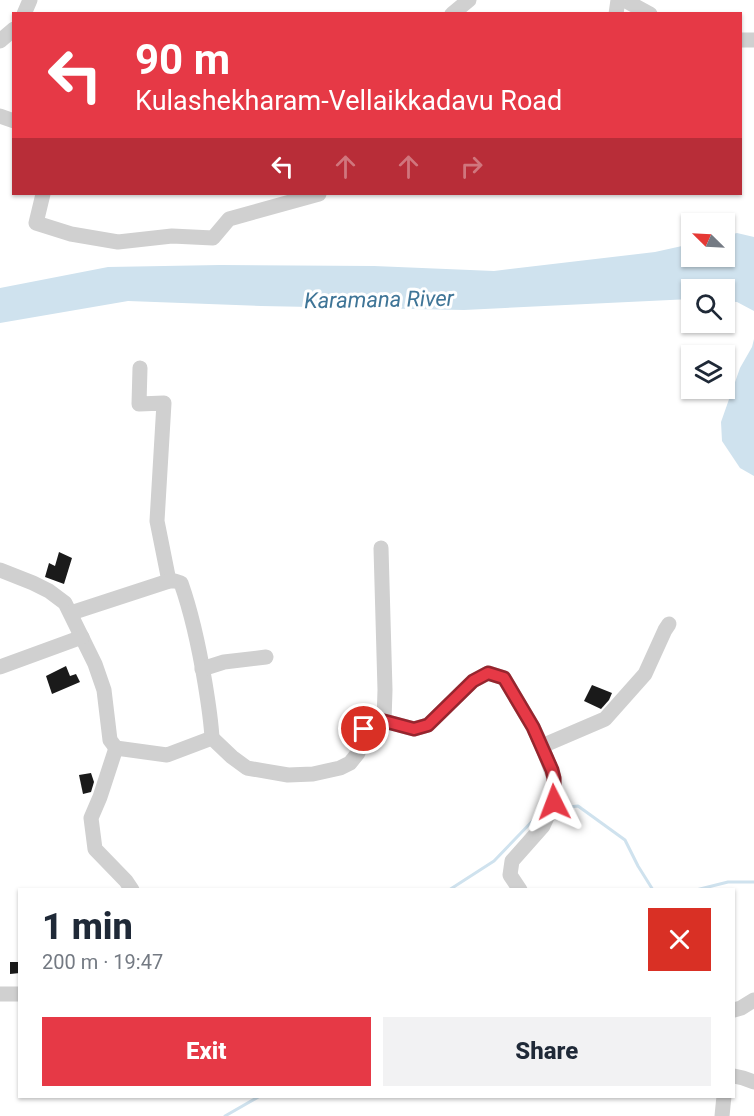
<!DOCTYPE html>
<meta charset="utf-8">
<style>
:root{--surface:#fff;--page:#f2f2f3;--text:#1f2937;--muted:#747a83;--accent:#e63946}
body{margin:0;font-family:Roboto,sans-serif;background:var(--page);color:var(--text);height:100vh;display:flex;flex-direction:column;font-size:22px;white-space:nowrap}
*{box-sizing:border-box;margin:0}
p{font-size:20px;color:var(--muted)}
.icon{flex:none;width:33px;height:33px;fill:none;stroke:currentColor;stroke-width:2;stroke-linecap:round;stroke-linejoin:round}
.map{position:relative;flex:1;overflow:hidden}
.panel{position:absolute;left:18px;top:888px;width:717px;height:210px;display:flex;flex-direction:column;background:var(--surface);border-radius:0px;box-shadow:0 2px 4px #0004}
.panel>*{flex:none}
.top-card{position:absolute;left:12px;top:12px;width:730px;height:183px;border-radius:0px;box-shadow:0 2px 4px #0004;background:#e63946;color:#fff;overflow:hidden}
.needle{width:39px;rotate:294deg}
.buttons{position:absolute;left:681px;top:213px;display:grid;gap:12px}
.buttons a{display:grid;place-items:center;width:54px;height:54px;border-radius:0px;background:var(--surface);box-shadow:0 2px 4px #0004;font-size:30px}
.pin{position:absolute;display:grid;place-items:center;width:51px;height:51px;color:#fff;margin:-26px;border:3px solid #fff;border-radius:50%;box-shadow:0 2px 6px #0007}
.me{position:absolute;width:66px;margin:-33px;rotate:357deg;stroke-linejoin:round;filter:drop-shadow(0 0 4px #0008)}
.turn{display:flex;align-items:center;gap:21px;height:126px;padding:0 24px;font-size:27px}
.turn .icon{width:78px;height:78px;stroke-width:2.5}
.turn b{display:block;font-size:42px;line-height:51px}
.lanes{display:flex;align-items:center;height:57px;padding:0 24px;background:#0003;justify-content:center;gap:30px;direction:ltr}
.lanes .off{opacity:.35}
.round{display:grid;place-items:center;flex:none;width:63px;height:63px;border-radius:0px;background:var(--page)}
.overview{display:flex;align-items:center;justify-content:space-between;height:102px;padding:0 24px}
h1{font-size:36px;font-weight:800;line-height:45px}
.action{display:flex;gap:12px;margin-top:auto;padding:12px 24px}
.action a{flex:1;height:69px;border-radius:0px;background:var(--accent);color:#fff;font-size:24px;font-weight:800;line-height:69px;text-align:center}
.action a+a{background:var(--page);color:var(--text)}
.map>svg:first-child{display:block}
.water{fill:#cfe2ee}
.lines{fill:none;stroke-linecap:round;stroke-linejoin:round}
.stream{stroke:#cfe2ee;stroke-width:3}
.building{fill:#1a1a1a}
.minor{stroke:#d0d0d0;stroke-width:15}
.route-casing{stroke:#96252e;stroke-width:15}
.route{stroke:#e63946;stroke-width:10}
.labels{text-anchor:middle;stroke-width:6;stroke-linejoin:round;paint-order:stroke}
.water-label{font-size:22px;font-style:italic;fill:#3f7597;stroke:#fff}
</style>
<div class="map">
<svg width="754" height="1116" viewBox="0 0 754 1116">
<rect width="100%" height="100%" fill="#fff"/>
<g class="water">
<path d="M737 233 754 237V311L737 302 725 301 724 290H692L691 299 464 310 261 306 128 301 0 323V288L108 267 220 265 374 266 494 271 655 252 691 244 692 256H724L725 236Z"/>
<path d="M754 339V476L740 468 722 441 721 422 740 368 752 347Z"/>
</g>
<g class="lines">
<g class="stream">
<path d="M560 808 578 806 625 840 638 866 653 890"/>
<path d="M449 890 494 861 543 810"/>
<path d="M696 890 728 882H754"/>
<path d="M225 1116 260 1096"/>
</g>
</g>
<g class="building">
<path d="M59 552 72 558 64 584 45 577 49 563 55 566Z"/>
<path d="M66 666 70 676 76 674 80 682 52 694 46 676Z"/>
<path d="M592 685 612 693 609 700 601 709 584 701Z"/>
<path d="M91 773 94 782 91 792 83 794 79 775Z"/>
<path d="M10 962H20V973L10 974Z"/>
</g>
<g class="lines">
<g class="minor">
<path d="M624 0 650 14"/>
<path d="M24 14 30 0"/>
<path d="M452 14 469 0"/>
<path d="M616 14 618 0"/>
<path d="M741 40H754"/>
<path d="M0 41 14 29"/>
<path d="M0 116 14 121"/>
<path d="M43 194 36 223 71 234 118 242 172 236 213 238 229 219 319 194"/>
<path d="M140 368 139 404 164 403 157 521 169 581"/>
<path d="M381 548 385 690 384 721"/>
<path d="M0 570 33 583 49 591 65 603 95 664 104 690 110 740 116 748 167 755 212 738 232 757 247 768 288 775 313 774 340 768 350 763 358 753 364 729 370 720 384 721 414 729 428 725 473 681 488 673 504 678 533 727 542 746 554 778V802L543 826 512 861 510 875 520 890"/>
<path d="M71 613 169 581H175L181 583C193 617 199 647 205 683 208 701 211 720 212 738"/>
<path d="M0 667 82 637"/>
<path d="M202 669 224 662 266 657"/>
<path d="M542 746 605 719 645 674 665 630 669 624"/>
<path d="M116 748 100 797 91 818 95 849 126 881 132 890"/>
<path d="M0 994H20"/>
<path d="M734 1010 741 1008 754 1000"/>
<path d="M734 1076 743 1078 754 1082"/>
<path d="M722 1116 724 1096"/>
</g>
</g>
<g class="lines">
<g class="route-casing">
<path id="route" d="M364 729 370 720 384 721 414 729 428 725 473 681 488 673 504 678 533 727 552 770 554 778V802"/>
</g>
<use href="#route" class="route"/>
</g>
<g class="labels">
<g class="water-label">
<text transform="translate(379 299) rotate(-1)" y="8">Karamana River</text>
</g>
</g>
</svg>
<div class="buttons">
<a><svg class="needle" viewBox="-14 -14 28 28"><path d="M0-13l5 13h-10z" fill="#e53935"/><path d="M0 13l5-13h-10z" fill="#747a83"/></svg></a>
<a><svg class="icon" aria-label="search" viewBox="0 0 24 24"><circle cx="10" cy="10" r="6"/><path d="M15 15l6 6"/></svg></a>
<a><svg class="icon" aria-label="layers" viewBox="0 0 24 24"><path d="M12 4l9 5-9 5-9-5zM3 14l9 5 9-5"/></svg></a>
</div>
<div class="pin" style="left:364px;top:729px;background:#d93025"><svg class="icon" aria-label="arrive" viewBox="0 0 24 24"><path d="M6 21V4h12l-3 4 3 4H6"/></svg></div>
<svg class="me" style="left:554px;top:802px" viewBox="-20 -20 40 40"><path d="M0-17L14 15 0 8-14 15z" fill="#e63946" stroke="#fff" stroke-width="4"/></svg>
<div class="top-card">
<div class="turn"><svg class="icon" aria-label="left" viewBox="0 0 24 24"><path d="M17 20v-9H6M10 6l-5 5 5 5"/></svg><div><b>90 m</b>Kulashekharam-Vellaikkadavu Road</div></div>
<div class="lanes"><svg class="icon" aria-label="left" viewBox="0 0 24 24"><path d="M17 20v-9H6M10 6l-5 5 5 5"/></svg><svg class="icon off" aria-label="ahead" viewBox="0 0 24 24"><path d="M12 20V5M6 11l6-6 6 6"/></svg><svg class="icon off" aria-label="ahead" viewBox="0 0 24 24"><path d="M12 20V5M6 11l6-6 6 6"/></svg><svg class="icon off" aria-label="right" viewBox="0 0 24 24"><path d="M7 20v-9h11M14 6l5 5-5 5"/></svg></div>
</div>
<section class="panel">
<div class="overview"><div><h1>1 min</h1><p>200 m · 19:47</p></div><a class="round" style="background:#d93025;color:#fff"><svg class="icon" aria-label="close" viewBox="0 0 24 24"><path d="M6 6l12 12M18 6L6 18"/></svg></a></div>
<div class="action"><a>Exit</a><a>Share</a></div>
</section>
</div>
